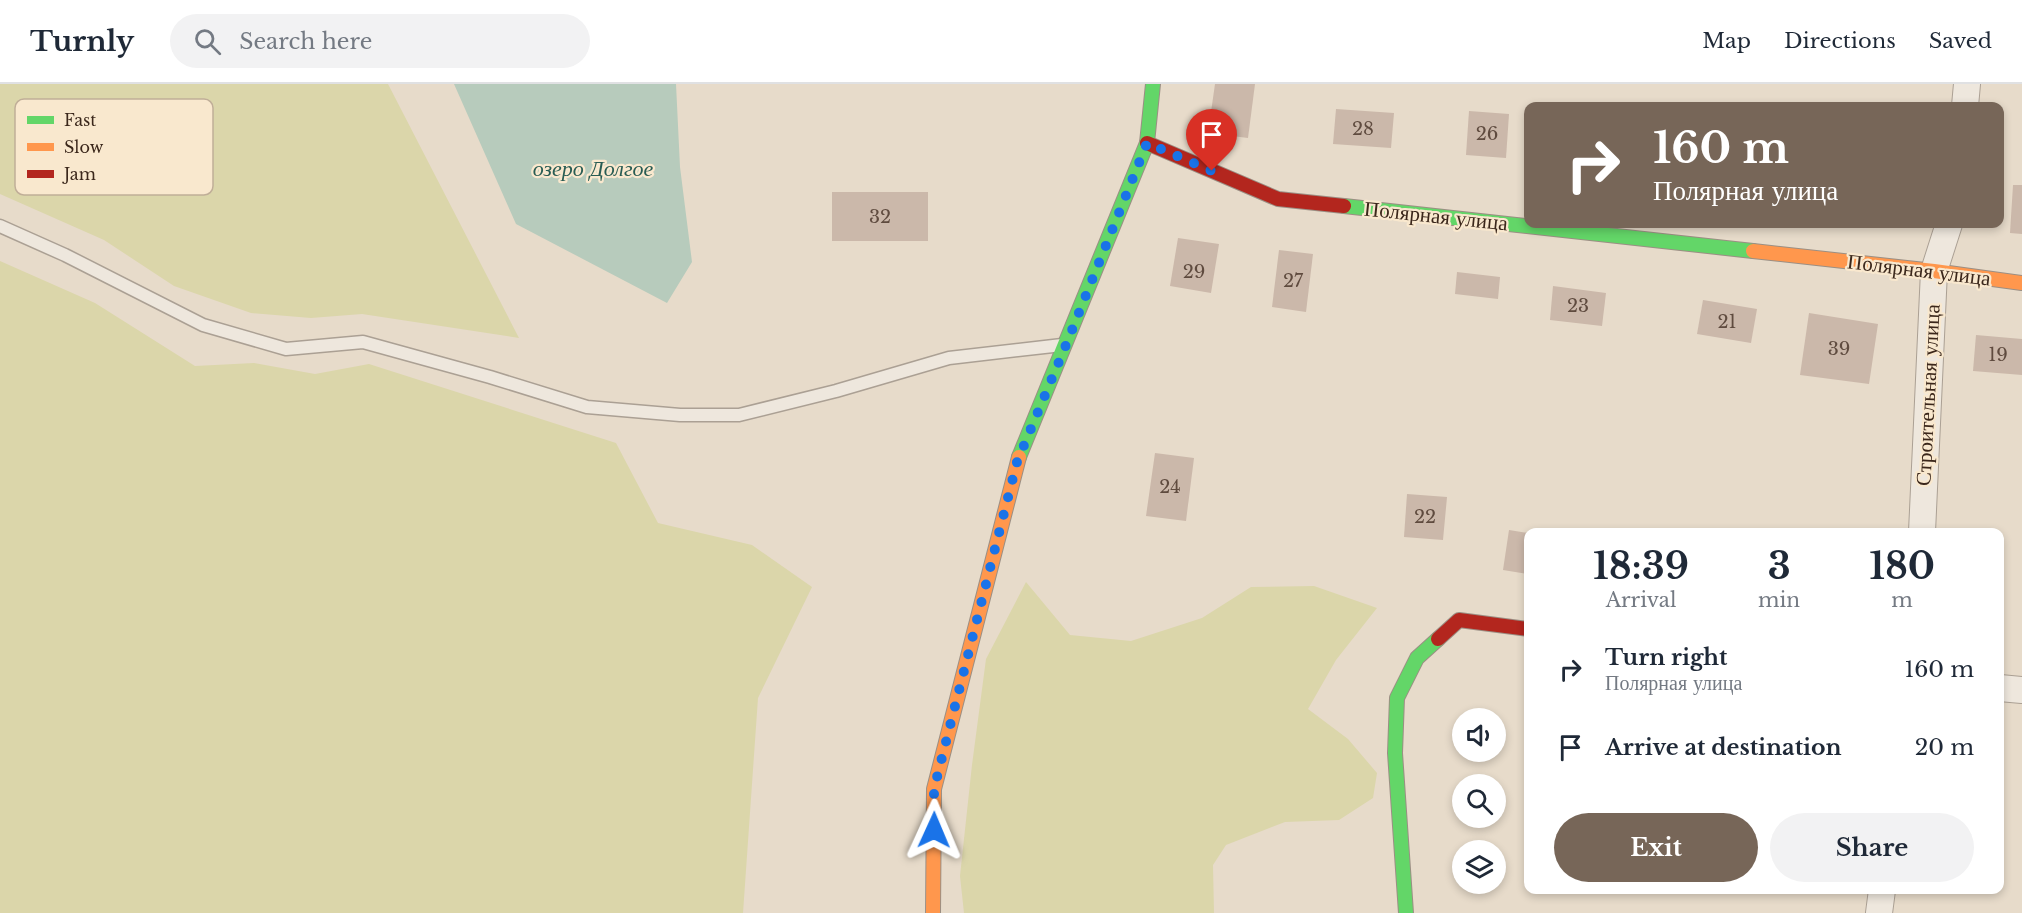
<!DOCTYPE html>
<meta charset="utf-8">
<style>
:root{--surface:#fff;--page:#f2f2f3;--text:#1f2937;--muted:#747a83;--line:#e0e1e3;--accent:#776658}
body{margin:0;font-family:"Libre Baskerville",serif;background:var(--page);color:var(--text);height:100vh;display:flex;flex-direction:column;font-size:22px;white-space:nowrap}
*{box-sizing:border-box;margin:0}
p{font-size:20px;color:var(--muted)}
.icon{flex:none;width:33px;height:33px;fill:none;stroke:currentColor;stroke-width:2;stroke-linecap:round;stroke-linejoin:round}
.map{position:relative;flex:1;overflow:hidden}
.details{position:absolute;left:1524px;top:444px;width:480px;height:366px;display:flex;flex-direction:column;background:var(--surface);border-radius:12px;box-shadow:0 3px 9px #0003}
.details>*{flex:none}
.guide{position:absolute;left:1524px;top:18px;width:480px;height:126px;border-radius:12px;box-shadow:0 3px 9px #0003;background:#776658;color:#fff;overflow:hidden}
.fabs{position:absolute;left:1452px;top:624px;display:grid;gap:12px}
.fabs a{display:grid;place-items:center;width:54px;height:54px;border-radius:50%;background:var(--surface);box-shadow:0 3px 9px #0003;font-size:30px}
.pin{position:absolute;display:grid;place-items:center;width:51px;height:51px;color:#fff;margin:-62px -26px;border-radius:50% 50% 50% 0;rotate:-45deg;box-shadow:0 0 6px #0007}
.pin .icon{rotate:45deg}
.me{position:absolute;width:66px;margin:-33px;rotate:1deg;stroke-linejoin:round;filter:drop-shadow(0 0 4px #0008)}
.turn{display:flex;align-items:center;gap:21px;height:126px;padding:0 30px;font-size:27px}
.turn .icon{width:78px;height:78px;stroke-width:2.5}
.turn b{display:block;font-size:42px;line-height:51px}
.eta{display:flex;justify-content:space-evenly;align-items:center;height:102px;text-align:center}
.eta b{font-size:36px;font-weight:800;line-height:42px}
.button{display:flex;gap:12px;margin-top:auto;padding:12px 30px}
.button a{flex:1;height:69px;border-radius:36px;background:var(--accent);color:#fff;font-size:24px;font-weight:800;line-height:69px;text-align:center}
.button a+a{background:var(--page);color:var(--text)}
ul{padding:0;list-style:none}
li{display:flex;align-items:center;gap:18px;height:78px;padding:0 30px}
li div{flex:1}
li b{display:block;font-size:22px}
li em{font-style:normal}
header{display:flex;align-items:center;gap:36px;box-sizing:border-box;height:84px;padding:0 30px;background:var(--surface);border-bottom:2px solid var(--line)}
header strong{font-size:28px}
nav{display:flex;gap:33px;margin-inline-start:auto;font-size:21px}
.search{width:420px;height:54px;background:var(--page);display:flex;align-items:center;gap:15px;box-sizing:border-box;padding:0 21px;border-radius:33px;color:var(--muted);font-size:22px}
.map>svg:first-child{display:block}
.green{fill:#dbd6aa}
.water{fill:#b7cbbc}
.building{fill:#cbb8aa}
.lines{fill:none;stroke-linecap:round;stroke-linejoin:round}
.lane-casing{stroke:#aba094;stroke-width:15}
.street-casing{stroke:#aba094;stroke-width:28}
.fast-casing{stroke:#9b8f84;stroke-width:16}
.slow-casing{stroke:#9b8f84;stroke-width:16}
.jam-casing{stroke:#9b8f84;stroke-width:16}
.lane{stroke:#eee7dd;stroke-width:12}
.street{stroke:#eee7dd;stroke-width:26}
.fast{stroke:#63d668;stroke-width:14}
.slow{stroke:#ff974d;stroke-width:14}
.jam{stroke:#b3261e;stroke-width:14}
.route{stroke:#1a73e8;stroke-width:10;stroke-dasharray:0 18}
.labels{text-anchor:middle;stroke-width:4.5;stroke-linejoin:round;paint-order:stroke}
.number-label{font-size:18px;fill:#5f4b3f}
.street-label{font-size:21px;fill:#3b271b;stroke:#f9e8ce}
.water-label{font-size:22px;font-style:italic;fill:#285c53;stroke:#f9e8ce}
.key{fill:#f9e8ce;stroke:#c0ae98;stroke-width:1.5}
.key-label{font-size:16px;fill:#3b271b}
</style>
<header>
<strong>Turnly</strong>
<div class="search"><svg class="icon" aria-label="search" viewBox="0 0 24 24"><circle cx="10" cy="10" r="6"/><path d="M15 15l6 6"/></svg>Search here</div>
<nav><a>Map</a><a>Directions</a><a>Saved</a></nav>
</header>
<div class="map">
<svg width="2022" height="829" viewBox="0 0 2022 829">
<rect width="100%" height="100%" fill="#e7dbca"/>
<g class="green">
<path d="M0 0H388L519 254 362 230 311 234 251 229 174 202 104 156 0 110Z"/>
<path d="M0 177 95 219 195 282 254 279 315 290 369 280 616 359 658 439 752 461 812 503 758 614 743 829H0Z"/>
<path d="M1026 498 1070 551 1131 557 1202 534 1251 503 1314 502 1377 524 1336 576 1308 625 1348 655 1377 689 1373 714 1339 736 1285 738 1226 761 1213 781 1214 829H964L960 792 972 681 986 575Z"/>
</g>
<path class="water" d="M454 0H676L680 83 692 178 667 219 516 140Z"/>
<g class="building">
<path d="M1215 0H1255L1248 54 1208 49Z"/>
<path d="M1336 25 1394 29 1391 64 1333 60Z"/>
<path d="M1469 27 1509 30 1506 74 1466 71Z"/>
<path d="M2013 101H2022V150L2010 149Z"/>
<rect x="832" y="108" width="96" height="49"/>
<path d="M1178 154 1219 160 1211 209 1170 202Z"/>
<path d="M1279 166 1313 170 1306 228 1272 223Z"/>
<path d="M1457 188 1500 193 1498 215 1455 210Z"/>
<path d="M1553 202 1606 209 1602 242 1550 236Z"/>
<path d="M1703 216 1757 225 1751 259 1697 250Z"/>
<path d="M1809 229 1878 240 1869 300 1800 291Z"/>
<path d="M1976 251 2022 255V291L1973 287Z"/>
<path d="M1155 369 1194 374 1186 437 1146 432Z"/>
<path d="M1407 410 1447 413 1443 456 1404 453Z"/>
<path d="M1509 446 1528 449V490L1503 486Z"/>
</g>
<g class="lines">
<g class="lane-casing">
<path id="lane" d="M0 142 65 171 203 241 286 265 363 258 490 293 587 323 680 331H739L836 307 949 274 1062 261"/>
</g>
<g class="street-casing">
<g id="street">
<path d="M1965 22 1967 0"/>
<path d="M1922 448 1934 187 1949 140"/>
<path d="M2000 604 2022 606"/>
<path d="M1879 829 1882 806"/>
</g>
</g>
<g class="fast-casing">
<g id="fast">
<path d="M1344 122 1753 167"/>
<path d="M1019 373 1147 59 1153 0"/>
<path d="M1406 829 1395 669 1397 614 1417 574 1438 555"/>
</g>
</g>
<g class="slow-casing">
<g id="slow">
<path d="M1753 167 1934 187 2022 199"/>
<path d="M933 829 934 705 1019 373"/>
</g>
</g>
<g class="jam-casing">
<g id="jam">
<path d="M1147 59 1278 115 1344 122"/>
<path d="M1438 555 1459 536 1528 545"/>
</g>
</g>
<use href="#lane" class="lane"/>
<use href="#street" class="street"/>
<use href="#fast" class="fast"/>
<use href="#slow" class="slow"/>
<use href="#jam" class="jam"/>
</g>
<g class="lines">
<path class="route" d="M934 746V705L1017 378 1066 261 1147 59 1212 87"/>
</g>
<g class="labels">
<g class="number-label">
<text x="1363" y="51">28</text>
<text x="1487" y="56">26</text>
<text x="880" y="139">32</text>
<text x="1194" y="194">29</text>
<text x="1293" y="203">27</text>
<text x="1578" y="228">23</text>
<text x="1727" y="244">21</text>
<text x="1839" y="271">39</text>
<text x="1998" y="277">19</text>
<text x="1170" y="409">24</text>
<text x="1425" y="439">22</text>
</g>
<g class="street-label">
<text transform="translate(1436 132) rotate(6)" y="7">Полярная улица</text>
<text transform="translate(1919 186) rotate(7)" y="7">Полярная улица</text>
<text transform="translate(1928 311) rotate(-87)" y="7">Строительная улица</text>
</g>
<g class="water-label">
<text x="593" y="92">озеро Долгое</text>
</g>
</g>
<rect x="15" y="15" width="198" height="96" rx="9" class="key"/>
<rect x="27" y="32" width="27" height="8" fill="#63d668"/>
<rect x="27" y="59" width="27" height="8" fill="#ff974d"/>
<rect x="27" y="86" width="27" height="8" fill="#b3261e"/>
<g class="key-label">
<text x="64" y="42">Fast</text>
<text x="64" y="69">Slow</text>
<text x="64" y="96">Jam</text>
</g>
</svg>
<div class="fabs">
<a><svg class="icon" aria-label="sound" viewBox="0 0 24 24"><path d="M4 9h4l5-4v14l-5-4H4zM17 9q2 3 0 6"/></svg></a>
<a><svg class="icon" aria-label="search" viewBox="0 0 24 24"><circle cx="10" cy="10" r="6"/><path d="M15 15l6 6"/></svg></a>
<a><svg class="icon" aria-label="layers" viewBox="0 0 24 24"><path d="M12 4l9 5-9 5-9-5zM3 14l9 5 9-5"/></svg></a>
</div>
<div class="pin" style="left:1212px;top:87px;background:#d93025"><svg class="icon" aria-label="arrive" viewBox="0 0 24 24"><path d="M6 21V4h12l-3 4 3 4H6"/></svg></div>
<svg class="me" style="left:934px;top:746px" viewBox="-20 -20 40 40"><path d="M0-17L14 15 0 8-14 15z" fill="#1a73e8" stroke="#fff" stroke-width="4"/></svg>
<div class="guide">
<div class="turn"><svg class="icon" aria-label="right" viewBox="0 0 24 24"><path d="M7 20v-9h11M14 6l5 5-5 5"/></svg><div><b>160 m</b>Полярная улица</div></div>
</div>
<section class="details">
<div class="eta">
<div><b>18:39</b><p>Arrival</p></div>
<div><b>3</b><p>min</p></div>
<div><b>180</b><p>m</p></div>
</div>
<ul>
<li><svg class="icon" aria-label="right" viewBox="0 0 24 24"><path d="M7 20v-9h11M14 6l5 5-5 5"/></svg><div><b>Turn right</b><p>Полярная улица</p></div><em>160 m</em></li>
<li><svg class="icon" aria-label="arrive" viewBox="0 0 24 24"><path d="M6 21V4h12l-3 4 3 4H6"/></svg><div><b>Arrive at destination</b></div><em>20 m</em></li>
</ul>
<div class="button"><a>Exit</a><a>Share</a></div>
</section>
</div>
